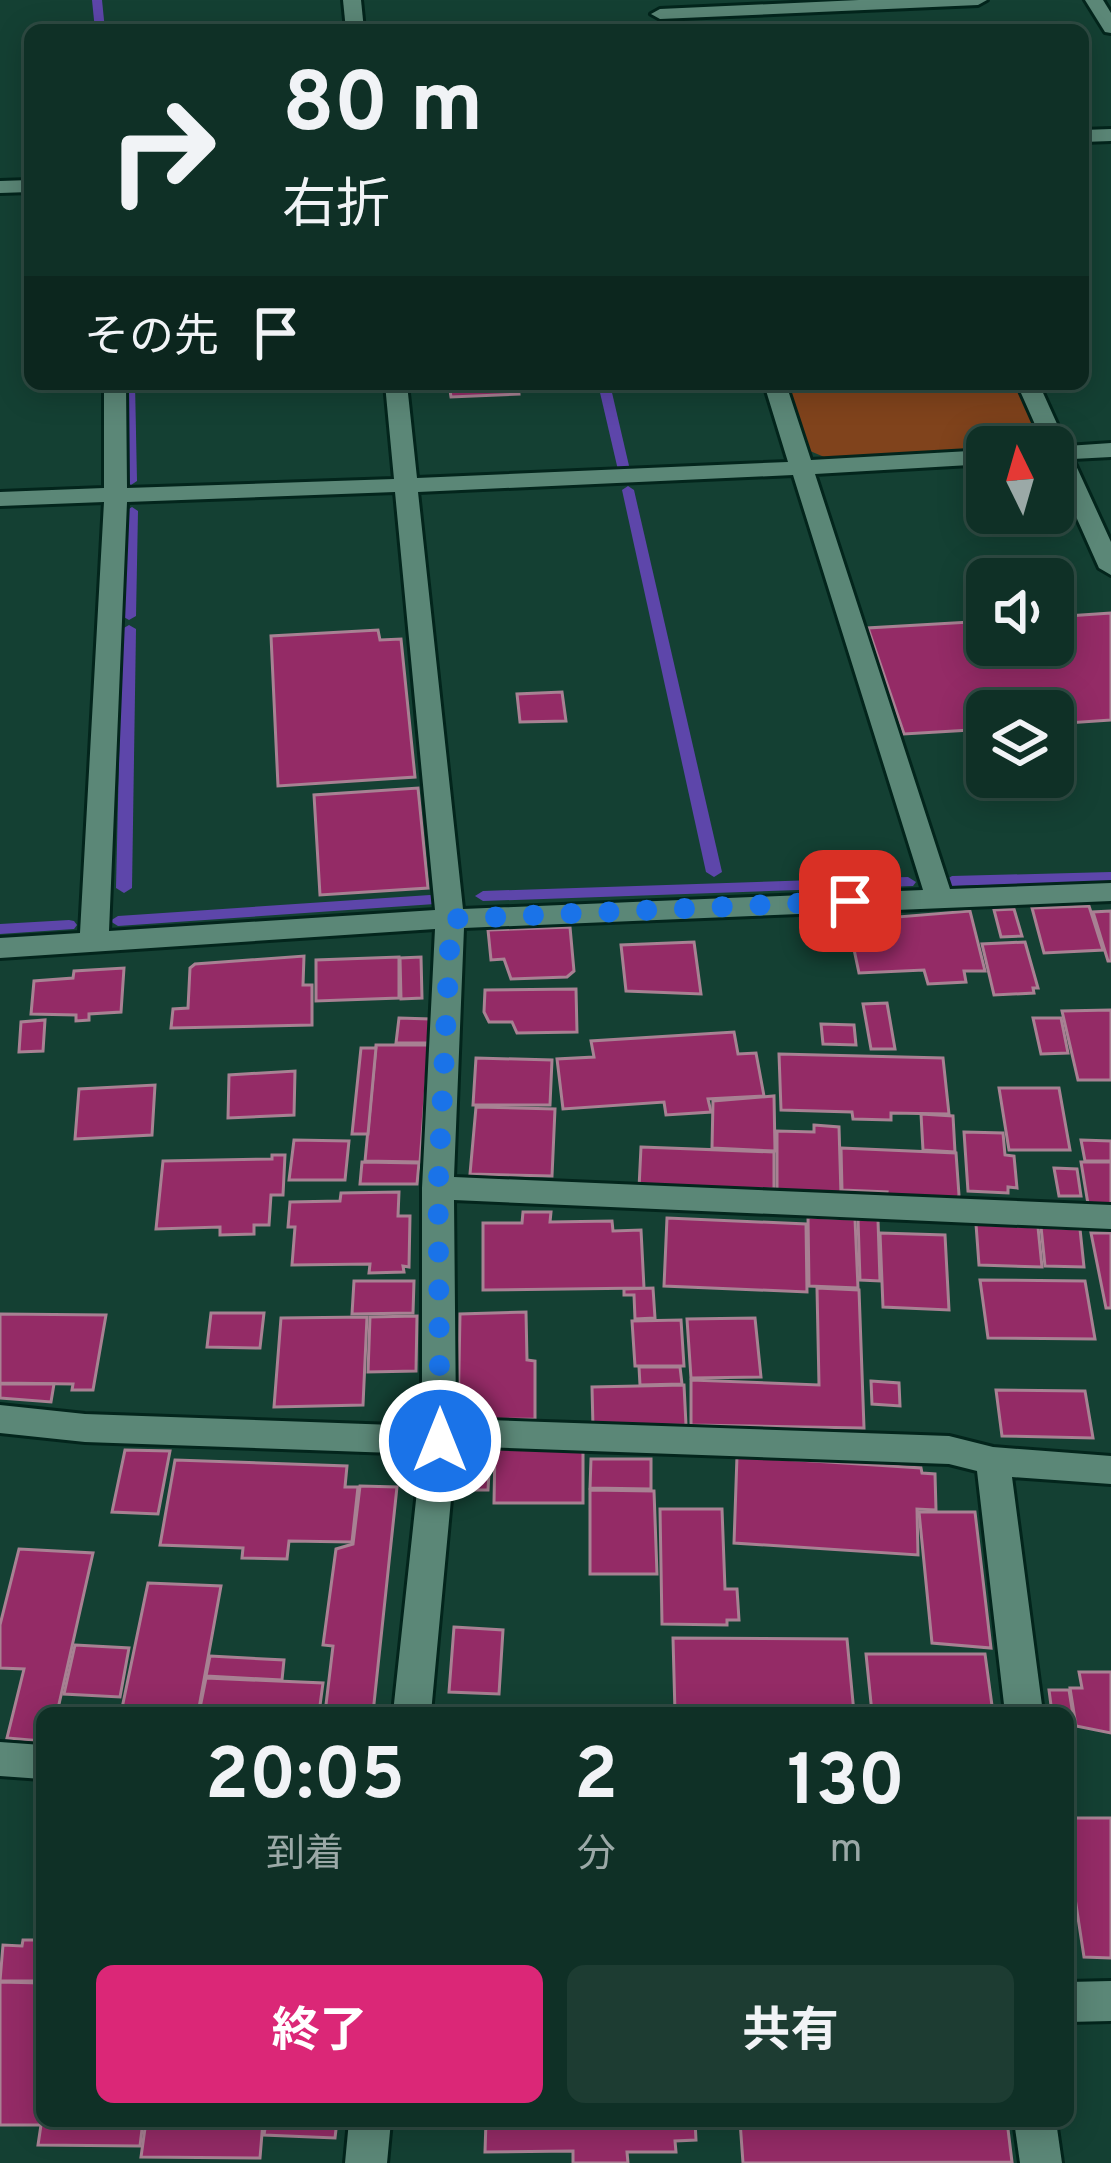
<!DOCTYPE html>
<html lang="ja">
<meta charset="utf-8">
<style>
:root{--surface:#0f3026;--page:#1d3c32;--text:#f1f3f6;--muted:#9ba9a7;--line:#2f4b43;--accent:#db2777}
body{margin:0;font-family:Overpass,"Noto Sans JP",sans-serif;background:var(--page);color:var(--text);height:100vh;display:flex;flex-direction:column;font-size:45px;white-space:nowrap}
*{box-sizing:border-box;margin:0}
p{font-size:39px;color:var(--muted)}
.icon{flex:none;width:66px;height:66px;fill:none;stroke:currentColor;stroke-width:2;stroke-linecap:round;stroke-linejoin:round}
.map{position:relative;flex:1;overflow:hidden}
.side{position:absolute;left:36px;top:1707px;width:1038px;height:420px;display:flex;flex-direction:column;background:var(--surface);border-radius:18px;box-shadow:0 6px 30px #0003,0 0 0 3px var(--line)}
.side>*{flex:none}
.hud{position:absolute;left:24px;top:24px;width:1065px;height:366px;border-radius:18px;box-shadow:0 6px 30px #0003,0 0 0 3px var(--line);background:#0f3026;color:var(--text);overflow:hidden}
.needle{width:78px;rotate:355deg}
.tools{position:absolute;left:966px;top:426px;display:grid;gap:24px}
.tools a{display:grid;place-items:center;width:108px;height:108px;border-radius:18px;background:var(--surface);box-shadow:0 6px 30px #0003,0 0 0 3px var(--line);font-size:60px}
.pin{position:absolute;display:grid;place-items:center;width:102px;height:102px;color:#fff;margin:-51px;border-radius:24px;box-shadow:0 6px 18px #0006}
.me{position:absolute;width:132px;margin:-66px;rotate:0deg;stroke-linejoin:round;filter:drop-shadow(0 0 9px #0008)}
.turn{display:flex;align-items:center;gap:42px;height:252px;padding:0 60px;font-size:54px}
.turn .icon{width:156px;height:156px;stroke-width:2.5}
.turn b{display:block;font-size:84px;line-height:102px}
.then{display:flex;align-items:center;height:114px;padding:0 60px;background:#0003;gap:24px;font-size:45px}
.eta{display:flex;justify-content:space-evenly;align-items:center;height:204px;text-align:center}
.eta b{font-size:72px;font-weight:700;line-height:84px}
.button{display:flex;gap:24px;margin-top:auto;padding:24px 60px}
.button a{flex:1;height:138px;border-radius:18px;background:var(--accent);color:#fff;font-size:48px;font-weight:700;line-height:138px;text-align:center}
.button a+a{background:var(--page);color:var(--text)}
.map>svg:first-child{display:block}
.green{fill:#80431c}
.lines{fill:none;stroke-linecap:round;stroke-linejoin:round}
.stream{fill:#5d46aa;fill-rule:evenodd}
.building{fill:#942b66;stroke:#a88193;stroke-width:3}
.lane-casing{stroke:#03251c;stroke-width:6}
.street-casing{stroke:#03251c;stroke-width:6}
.lane{fill:#5b8777;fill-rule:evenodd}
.street{fill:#5b8777;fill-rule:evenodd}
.route{stroke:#1a73e8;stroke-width:21;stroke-dasharray:0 37.8}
</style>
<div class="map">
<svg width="1111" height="2163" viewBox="0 0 1111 2163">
<rect width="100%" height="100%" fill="#144033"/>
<path class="green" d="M788 384H1020L1045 440 1037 447 829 459 810 451Z"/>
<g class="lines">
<g class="stream">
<path d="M92 0H102L105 30H95Z"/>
<path d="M123 384H135L137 481 131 485 125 481Z"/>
<path d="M598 384H610L630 470 628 473H620L618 470Z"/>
<path d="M628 486 634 490 722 872 714 877 706 872 622 490Z"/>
<path d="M132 507 138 511 136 616 129 620 122 616 126 511Z"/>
<path d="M129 625 136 629 132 888 124 893 116 888 122 629Z"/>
<path d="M1111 872V882L952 886 944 881 952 876Z"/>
<path d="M908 877 916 882 913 886 483 901 475 896 483 891Z"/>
<path d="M430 895 435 896 438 900 435 904 118 926 110 921 118 916Z"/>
<path d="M69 920 74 921 77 925 74 929 0 934V924Z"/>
</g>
</g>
<g class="building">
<path d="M449 384H518L519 394 451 397Z"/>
<path d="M1111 613V720L1053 724V711H987V729L904 734 868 628 987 621V645H1053V617Z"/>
<path d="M378 630 380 640 401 639 415 777 278 786 271 636Z"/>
<path d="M562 692 566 721 520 722 517 694Z"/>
<path d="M418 788 428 888 320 895 314 795Z"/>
<path d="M1089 906 1103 950 1044 953 1032 908Z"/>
<path d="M1014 909 1022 936 1001 937 994 910Z"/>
<path d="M970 911 985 971H964L966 982 928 984 924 970 859 973 848 921Z"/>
<path d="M1111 911V961H1108L1093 912Z"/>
<path d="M570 927 574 971 567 977 511 979 504 959 491 960 488 930Z"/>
<path d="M694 942 701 994 626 991 621 945Z"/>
<path d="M1025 942 1038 988H1033L1034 993 994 995 982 944Z"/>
<path d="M304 956 303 985H312V1025L171 1028 173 1009 188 1008 190 968 195 964Z"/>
<path d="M399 957V998L316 1001V960Z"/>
<path d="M421 957 422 998 401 999 400 958Z"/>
<path d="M124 968 121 1012 89 1014V1020L76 1021V1015L31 1014 34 981 73 978 74 971Z"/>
<path d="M576 989 577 1032 517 1033 512 1022H489L484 1012 485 990Z"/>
<path d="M887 1003 895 1049H871L863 1004Z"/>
<path d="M1111 1010V1080H1078L1062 1011Z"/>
<path d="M399 1018 430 1019 428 1043H396Z"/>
<path d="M1033 1018H1061L1068 1053 1041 1054Z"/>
<path d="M45 1020 43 1051 19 1052 21 1022Z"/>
<path d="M821 1024 854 1025 856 1045 823 1044Z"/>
<path d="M734 1032 738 1054 756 1053 764 1096 708 1099 711 1112 666 1115 664 1102 563 1109 557 1059 594 1057 591 1041Z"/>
<path d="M376 1045H429L420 1162 365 1161Z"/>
<path d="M361 1048H376L368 1134H352Z"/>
<path d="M779 1054 943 1058 949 1114 891 1113V1120L853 1119 852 1112 781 1110Z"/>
<path d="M476 1058 552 1060 550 1105H473Z"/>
<path d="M295 1071 294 1115 228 1118 229 1075Z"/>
<path d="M155 1085 152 1135 75 1139 79 1089Z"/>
<path d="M999 1088H1059L1070 1150H1009Z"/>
<path d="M774 1096 775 1151 712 1148 713 1101Z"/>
<path d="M476 1107 555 1109 552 1176 470 1174Z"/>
<path d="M921 1114 953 1116 955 1152 923 1150Z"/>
<path d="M814 1125 839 1127 841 1195 777 1192V1131L814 1132Z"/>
<path d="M964 1132 1003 1133 1005 1155 1014 1156 1017 1188 1008 1187V1193L968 1191Z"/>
<path d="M294 1140 349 1141 345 1180H289Z"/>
<path d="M1081 1140 1111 1141V1161H1085Z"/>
<path d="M641 1147 774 1152V1189L639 1188Z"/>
<path d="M841 1148 956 1153 959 1195 957 1200 886 1197 887 1192 842 1190Z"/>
<path d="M272 1155H285L283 1195H271L269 1225H254V1234L220 1235V1227L156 1229 163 1161 272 1159Z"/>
<path d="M362 1162 419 1163 417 1184H360Z"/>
<path d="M1081 1162H1111V1204H1088Z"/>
<path d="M1054 1168 1077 1169 1081 1196H1059Z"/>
<path d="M399 1192 398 1216H410L409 1267 403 1266 404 1272 369 1273 370 1264 292 1265 295 1227H288L290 1202 340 1201 341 1193Z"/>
<path d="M523 1212H551L550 1222 612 1221 613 1231 641 1230 644 1288 483 1290V1223H522Z"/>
<path d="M808 1217 855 1219 858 1288 809 1286Z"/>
<path d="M667 1218 806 1224 807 1292 664 1286Z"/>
<path d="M858 1219 878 1220 880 1281 860 1280Z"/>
<path d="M976 1224 1038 1227 1042 1267 979 1265Z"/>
<path d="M1041 1227 1080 1229 1084 1267 1045 1266Z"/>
<path d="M880 1233 945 1235 949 1310 883 1307Z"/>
<path d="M1091 1233H1111V1308H1106Z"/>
<path d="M980 1280 1085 1281 1095 1339 988 1338Z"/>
<path d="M354 1281H414L413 1313 352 1314Z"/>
<path d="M653 1288 655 1318 635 1319 634 1295H624V1289Z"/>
<path d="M817 1288 859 1290 864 1428 691 1425V1380L819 1385Z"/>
<path d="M526 1312 527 1360 535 1361V1419L458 1420 460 1314Z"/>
<path d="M211 1313H264L260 1348 207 1347Z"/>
<path d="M0 1314 106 1315 93 1390H72L73 1384 0 1383Z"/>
<path d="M417 1316 416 1371 368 1372 370 1317Z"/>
<path d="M367 1317 363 1405 274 1407 281 1318Z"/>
<path d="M755 1318 761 1377 691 1378 687 1319Z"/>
<path d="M681 1320 684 1366H635L632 1321Z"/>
<path d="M639 1367H680L682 1384 640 1385Z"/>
<path d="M871 1381 899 1383 900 1406 872 1404Z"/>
<path d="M0 1384H54L51 1402 0 1398Z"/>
<path d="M684 1385 686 1425 593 1427 592 1387Z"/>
<path d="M996 1390 1085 1391 1093 1438 1002 1436Z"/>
<path d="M495 1447 583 1448V1503H494Z"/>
<path d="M125 1450 170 1451 158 1514 112 1512Z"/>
<path d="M463 1455H490L488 1490H462Z"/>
<path d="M737 1456 921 1468 922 1473 935 1474 936 1510 917 1509 918 1555 734 1543Z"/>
<path d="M591 1459H651V1489L590 1488Z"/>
<path d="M175 1460 347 1466 345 1487H358L352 1542 289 1541 287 1559 242 1558 243 1548 160 1545Z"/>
<path d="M360 1486 397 1487 373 1713H325L333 1646 323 1645 336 1549 353 1544Z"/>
<path d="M590 1490 654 1491 657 1574H590Z"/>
<path d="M660 1509H722L725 1589H737L739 1620H727V1625L662 1624Z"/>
<path d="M919 1512H975L991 1648 932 1643Z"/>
<path d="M19 1549 93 1553 57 1713H42V1741L7 1738 24 1669 0 1668V1625Z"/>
<path d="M148 1583 221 1586 198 1713H121Z"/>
<path d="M454 1627 503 1630 499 1694 449 1692Z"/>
<path d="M673 1638 847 1639 854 1713H675Z"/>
<path d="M75 1645 129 1648 120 1697 64 1694Z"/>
<path d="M866 1654H985L993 1713H872Z"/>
<path d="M210 1656 284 1660 282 1680 206 1676Z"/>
<path d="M1079 1672H1111V1733L1076 1726 1070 1688H1082Z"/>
<path d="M206 1678 323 1683 319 1713H199Z"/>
<path d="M1049 1690H1069L1073 1715 1052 1713Z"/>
<path d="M1068 1818H1111V1958L1084 1957 1068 1852Z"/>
<path d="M23 1940H42V1981H0L3 1945 22 1946Z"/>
<path d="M0 1982 42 1983V2121H143L140 2146 38 2145 41 2125H0Z"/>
<path d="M146 2121H263L260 2158 141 2157Z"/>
<path d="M266 2121H337L335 2138 264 2135Z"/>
<path d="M486 2121H695L696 2140 675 2141 676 2152H627L628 2163H573V2151L485 2152Z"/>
<path d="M740 2121H1007L1012 2162 743 2163Z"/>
</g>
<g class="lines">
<g class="lane-casing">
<path id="lane" d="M0 1742 42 1745V1779L0 1776Z"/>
</g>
<g class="street-casing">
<g id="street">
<path d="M343 0H361L364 30H346Z"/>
<path d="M859 0H987L978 5 660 19 651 14 660 9Z"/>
<path d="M1085 0H1103L1111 13V33L1105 32Z"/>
<path d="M1111 129V141L1083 142V130Z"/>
<path d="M30 180V192L0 193V181Z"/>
<path d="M104 384H126L127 488 394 479 385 384H407L417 478 788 462 764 384H786L811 460 987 450V464L815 474 950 889 1111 883V901L464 928 454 1177 1111 1205V1229L454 1200 456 1419 949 1436 993 1447 1111 1456V1484L1012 1477 1043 1713H1005L977 1471 949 1464 456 1446 431 1713H393L421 1454 85 1442 0 1433V1405L85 1414 422 1426V1188L435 929 0 958V938L80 933 104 502 0 506V492L104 488ZM793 475 923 890 463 909 418 492ZM395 492 435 910 109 931 127 502Z"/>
<path d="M1017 384H1039L1067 446 1111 443V457L1073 459 1111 542V575L1099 568 1053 465V447H1045Z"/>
<path d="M1111 1981V2021L1068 2022V1982Z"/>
<path d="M349 2121H391L387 2163H345Z"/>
<path d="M1014 2121H1056L1062 2163H1020Z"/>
</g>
</g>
<use href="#lane" class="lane"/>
<use href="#street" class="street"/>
</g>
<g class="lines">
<path class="route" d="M440 1441 438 1188 451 919 850 901"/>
</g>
</svg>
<div class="tools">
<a><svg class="needle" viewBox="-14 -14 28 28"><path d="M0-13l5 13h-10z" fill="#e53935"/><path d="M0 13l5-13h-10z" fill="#9ba9a7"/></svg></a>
<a><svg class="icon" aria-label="sound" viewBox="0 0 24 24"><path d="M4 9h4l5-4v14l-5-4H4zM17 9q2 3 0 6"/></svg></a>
<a><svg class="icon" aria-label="layers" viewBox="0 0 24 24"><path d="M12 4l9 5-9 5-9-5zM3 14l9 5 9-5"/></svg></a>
</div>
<div class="pin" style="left:850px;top:901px;background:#d93025"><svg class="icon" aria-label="arrive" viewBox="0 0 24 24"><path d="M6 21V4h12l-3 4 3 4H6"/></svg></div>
<svg class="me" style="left:440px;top:1441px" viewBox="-20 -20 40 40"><circle r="17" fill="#1a73e8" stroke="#fff" stroke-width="3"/><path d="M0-11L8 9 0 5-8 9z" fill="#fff"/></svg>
<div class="hud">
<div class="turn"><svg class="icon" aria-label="right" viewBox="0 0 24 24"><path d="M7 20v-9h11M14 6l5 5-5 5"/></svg><div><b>80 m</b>右折</div></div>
<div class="then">その先<svg class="icon" aria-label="arrive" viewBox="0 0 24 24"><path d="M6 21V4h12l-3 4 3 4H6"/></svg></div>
</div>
<section class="side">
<div class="eta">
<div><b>20:05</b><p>到着</p></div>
<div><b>2</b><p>分</p></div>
<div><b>130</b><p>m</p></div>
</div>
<div class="button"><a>終了</a><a>共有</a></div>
</section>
</div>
